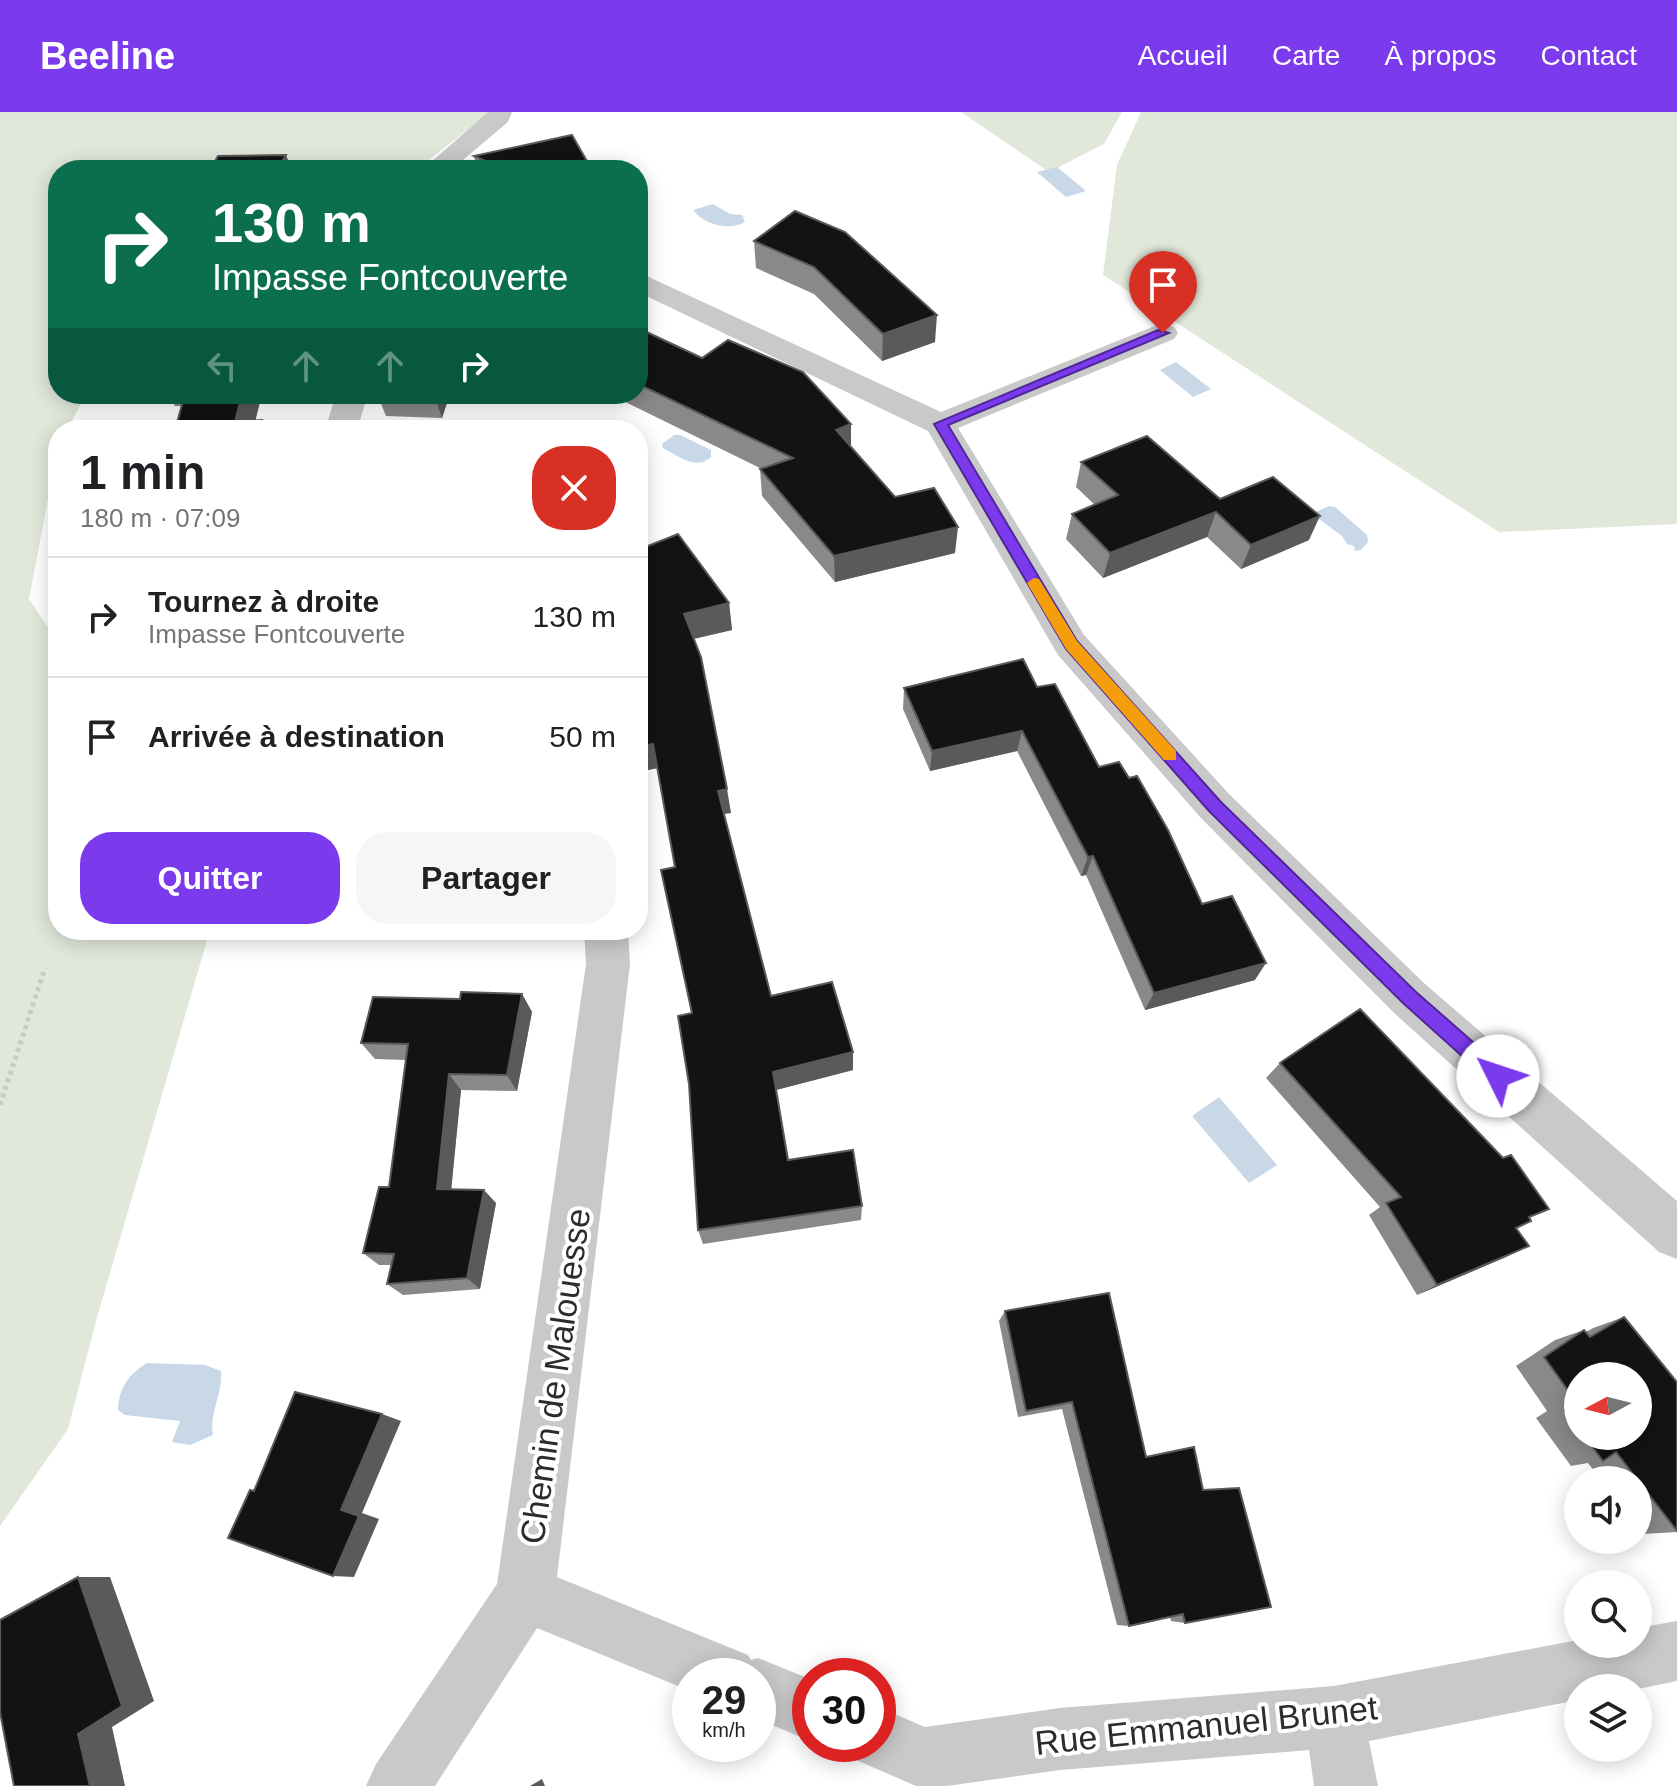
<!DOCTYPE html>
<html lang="fr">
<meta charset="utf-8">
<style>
:root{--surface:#fff;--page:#f6f6f6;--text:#202124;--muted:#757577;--line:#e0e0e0;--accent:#7c3aed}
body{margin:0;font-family:Arial,sans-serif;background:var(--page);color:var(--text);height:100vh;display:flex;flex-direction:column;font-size:30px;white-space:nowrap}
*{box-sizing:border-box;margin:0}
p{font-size:26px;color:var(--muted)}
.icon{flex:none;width:44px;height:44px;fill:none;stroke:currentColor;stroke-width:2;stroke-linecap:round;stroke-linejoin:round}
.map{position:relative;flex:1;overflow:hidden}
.drawer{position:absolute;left:48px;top:308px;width:600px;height:520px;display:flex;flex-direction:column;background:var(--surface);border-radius:32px;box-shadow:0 4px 20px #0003}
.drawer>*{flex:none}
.top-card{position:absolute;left:48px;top:48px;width:600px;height:244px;border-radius:32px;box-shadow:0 4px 20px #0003;background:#0b6e4f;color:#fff;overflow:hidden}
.needle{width:52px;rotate:263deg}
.controls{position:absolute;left:1564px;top:1250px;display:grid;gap:16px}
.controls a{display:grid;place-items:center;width:88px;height:88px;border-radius:50%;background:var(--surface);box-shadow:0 4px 20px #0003;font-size:40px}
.speed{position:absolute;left:672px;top:1546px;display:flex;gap:16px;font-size:40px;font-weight:700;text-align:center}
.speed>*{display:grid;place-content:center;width:104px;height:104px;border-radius:50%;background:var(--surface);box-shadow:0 4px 20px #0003;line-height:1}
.speed small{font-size:20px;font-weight:400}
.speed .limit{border:12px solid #d22;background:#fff;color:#111}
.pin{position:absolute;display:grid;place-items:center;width:68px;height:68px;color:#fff;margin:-82px -34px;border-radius:50% 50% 50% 0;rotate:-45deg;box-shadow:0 0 8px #0007}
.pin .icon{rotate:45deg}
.me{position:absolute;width:88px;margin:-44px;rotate:311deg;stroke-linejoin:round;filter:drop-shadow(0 0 6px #0008)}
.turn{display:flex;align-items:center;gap:28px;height:168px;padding:0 32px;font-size:36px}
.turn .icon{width:104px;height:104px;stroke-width:2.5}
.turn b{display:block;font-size:56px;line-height:68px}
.lanes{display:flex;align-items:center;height:76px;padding:0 32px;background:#0003;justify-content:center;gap:40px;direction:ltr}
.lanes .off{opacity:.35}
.round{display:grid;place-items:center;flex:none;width:84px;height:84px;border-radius:32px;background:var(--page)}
.headline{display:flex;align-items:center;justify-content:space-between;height:136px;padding:0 32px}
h1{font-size:48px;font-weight:800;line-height:60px}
.button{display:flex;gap:16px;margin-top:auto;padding:16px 32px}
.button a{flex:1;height:92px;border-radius:32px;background:var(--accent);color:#fff;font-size:32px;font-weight:800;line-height:92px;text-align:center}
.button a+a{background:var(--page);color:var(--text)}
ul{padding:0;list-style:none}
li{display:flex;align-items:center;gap:24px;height:120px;padding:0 32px;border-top:2px solid var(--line)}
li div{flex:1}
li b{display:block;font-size:30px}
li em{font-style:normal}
header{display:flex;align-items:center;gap:48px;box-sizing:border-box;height:112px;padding:0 40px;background:var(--accent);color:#fff}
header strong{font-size:38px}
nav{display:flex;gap:44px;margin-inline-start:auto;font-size:28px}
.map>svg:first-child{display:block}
.green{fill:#e1e8da}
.water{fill:#c8d8e7}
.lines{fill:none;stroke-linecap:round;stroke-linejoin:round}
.path{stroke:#c9c9c9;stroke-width:5;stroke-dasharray:4 4;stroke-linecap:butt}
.minor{fill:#c9c9c9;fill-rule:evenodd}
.wall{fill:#898989;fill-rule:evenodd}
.shaded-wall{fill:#5a5a5a}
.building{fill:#131313;stroke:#5a5a5a;stroke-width:2}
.route{fill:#7c3aed;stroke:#51269a;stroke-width:2}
.slow{fill:#f59e0b}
.labels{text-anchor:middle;stroke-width:8;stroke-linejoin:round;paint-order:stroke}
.near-street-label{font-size:34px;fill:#2c2c2c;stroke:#fff}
</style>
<header>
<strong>Beeline</strong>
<nav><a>Accueil</a><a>Carte</a><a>À propos</a><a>Contact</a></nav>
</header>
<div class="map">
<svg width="1677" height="1674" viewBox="0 0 1677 1674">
<rect width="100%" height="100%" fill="#fff"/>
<g class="green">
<path d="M0 0H490L416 58H58V282H86L67 318H58V334L29 487 58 531V818H210L96 1209 68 1317 0 1414Z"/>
<path d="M961 0H1122L1104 32 1049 60Z"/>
<path d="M1141 0H1677V412L1499 420 1103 163 1117 53Z"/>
</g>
<g class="water">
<path d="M1057 55 1086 79 1066 85 1037 60Z"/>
<path d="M713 92 730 102 742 103 745 110C729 119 704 113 693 98Z"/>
<path d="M1176 250 1211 277 1193 285 1160 258Z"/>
<path d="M674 323H680L711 338V345C696 359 679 344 663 336L662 332Z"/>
<path d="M1329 394 1335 395 1367 423 1368 430 1361 438 1355 439 1354 434 1347 432 1342 424 1315 404 1316 400Z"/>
<path d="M1219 985 1277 1053 1249 1071 1192 1004Z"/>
<path d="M147 1251 205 1253 221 1259C223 1282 209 1301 213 1323L190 1333 172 1330 180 1309 125 1303 118 1298C119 1276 128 1263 147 1251Z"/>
</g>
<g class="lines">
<path class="path" d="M0 993 45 856"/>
<g class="minor">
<path d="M488 0H512L508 10 451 58H422Z"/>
<path d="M638 160 941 300 1152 215 1163 212 1174 215 1178 221 1174 227 958 316 1084 523 1229 682 1425 872 1677 1089V1147L1659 1140 1393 900 1201 706 1058 543 928 319 638 180Z"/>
<path d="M336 282H368L357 318H325Z"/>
<path d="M584 818H628L630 852 557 1465 748 1543 751 1548 758 1546 810 1567V1629L758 1607V1564H690V1579L537 1516 435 1674H366L376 1652 497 1472 586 852Z"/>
<path d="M1677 1509V1569L1638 1577 1578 1576V1588L1369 1629 1378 1674H1314L1309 1638 1060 1658 947 1674H916L856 1648 849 1632H878V1595L925 1615 1060 1596 1334 1574 1578 1528V1532H1638V1516Z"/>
</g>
</g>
<g class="wall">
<path d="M474 44 592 58H477Z"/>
<path d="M795 99 935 230 882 249 814 182 756 156 754 129Z"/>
<path d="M638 216 851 334 895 385 955 441 835 470 762 384 760 357H762L609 282H638Z"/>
<path d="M168 282H262L255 308H262L267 318H175L181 294H175Z"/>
<path d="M377 282H450L442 306 386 304Z"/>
<path d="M1081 350 1220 387 1309 428 1241 457 1207 425 1103 466 1066 427 1072 402 1095 393 1076 375Z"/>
<path d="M638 438 729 491 732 518 694 527 731 701 724 702 771 884 853 958 776 978 788 1048 862 1094 861 1108 703 1132 698 1118 692 901 675 755 657 656 638 660Z"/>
<path d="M1037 575 1099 655 1202 792 1255 868 1145 898 1086 763 1081 764 1017 639 930 659 903 597 904 576Z"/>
<path d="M522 882 532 900 517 979 461 978 451 1077 496 1091 480 1177 403 1183 387 1172 392 1153H379L363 1141 389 1075 406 948 375 947 361 931 460 887Z"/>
<path d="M1280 951 1503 1046 1530 1107 1517 1116 1506 1145 1417 1183 1369 1103 1380 1095 1266 966Z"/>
<path d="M1005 1199 1146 1345 1185 1511 1171 1509 1170 1505 1129 1514 1117 1513 1062 1297 1018 1305 999 1209Z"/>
<path d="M1624 1205 1677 1420 1642 1422 1638 1417V1368H1601L1588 1351 1571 1354 1536 1306 1547 1299 1516 1254 1555 1228 1584 1218 1586 1220 1593 1216ZM1578 1264 1638 1324H1578Z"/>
</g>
<g class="shaded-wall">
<path d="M286 43 292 58H277Z"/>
<path d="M937 203 935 230 882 249 883 222Z"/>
<path d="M242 282H262L253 318 235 310Z"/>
<path d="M434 282H450L442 306Z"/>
<path d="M262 308 267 318H260Z"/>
<path d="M851 312V339L836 318Z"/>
<path d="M1216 400 1207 425 1103 466 1110 441Z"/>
<path d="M1320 404 1309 428 1241 457 1251 433Z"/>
<path d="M958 415 955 441 835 470 834 444Z"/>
<path d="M729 491 732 518 688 528 684 502Z"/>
<path d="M1022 619 1017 639 930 659 932 639Z"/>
<path d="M653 632 658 656 638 660V635Z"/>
<path d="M727 677 731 701 721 702 718 679Z"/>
<path d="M1093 744 1086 763 1081 764 1088 745Z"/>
<path d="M1266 851 1255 868 1145 898 1154 881Z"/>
<path d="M522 882 532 900 517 979 507 963Z"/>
<path d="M853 940V958L776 978 773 960Z"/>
<path d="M449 962 461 978 450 1090 437 1077Z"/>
<path d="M484 1078 496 1091 480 1177 467 1166Z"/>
<path d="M1529 1134 1506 1145 1417 1183 1437 1173Z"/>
<path d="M382 1302 401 1309 362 1401 379 1407 354 1465 333 1464 341 1398Z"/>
<path d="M78 1465H110L154 1589 112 1615 125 1674H90L78 1622Z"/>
<path d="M542 1667 545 1674H530Z"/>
</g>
<g class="building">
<path d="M572 23 592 58H506L474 44Z"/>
<path d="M286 43 277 58H210L218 44Z"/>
<path d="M795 99 845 120 937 203 883 222 814 155 754 129Z"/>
<path d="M638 216 702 246 728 228 803 260 851 312 836 318 895 385 934 376 958 415 834 444 760 357 793 346 638 272Z"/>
<path d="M185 282H242L235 310 262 308 260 318H175Z"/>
<path d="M1147 324 1220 387 1273 365 1320 404 1251 433 1216 400 1110 441 1072 402 1118 383 1081 350Z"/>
<path d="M678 422 729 491 684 502 701 545 727 677 718 679 771 884 832 870 853 940 773 960 788 1048 853 1038 862 1094 698 1118 689 972 678 904 692 901 661 758 675 755 653 632 638 635V438Z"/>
<path d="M1023 547 1037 575 1055 572 1099 655 1119 650 1129 666 1137 664 1168 718 1202 792 1232 784 1266 851 1154 881 1093 744 1088 745 1022 619 932 639 904 576Z"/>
<path d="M461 880 522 882 507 963 449 962 437 1077 484 1078 467 1166 387 1172 394 1142 363 1141 379 1075H389L408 932 361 931 373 885 460 887Z"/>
<path d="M1360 897 1503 1046 1511 1043 1549 1097 1529 1105 1531 1109 1516 1116 1529 1134 1437 1173 1386 1091 1401 1085 1280 951Z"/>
<path d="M1109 1181 1146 1345 1194 1335 1203 1378 1239 1376 1271 1495 1185 1511 1183 1502 1129 1514 1072 1290 1026 1299 1005 1199Z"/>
<path d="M1624 1205 1677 1270V1419L1616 1340 1603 1349 1584 1324H1638V1264H1578V1316L1565 1299 1577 1291 1544 1245 1584 1218 1590 1225Z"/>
<path d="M295 1280 382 1302 341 1398 359 1404 333 1464 228 1426 250 1378 254 1379Z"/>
<path d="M78 1465 122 1594 78 1622 90 1674H14L0 1600V1508Z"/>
</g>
<path class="route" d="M1158 218 1169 221 948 313 1077 529 1221 690 1416 880 1505 958 1508 964 1505 971 1498 973 1492 971 1403 891 1209 699 1066 537 934 312Z"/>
<path class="slow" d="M1034 466 1039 467 1077 529 1176 639V648H1164L1066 537 1027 471Z"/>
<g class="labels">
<g class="near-street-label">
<text transform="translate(555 1264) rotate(-82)" y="12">Chemin de Malouesse</text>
<text transform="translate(1206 1613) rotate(-6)" y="12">Rue Emmanuel Brunet</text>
</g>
</g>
</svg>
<div class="controls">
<a><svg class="needle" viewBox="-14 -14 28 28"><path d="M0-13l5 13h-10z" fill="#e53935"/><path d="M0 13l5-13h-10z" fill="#757577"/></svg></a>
<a><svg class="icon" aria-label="sound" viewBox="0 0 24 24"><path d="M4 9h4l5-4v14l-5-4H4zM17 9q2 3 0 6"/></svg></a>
<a><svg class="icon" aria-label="search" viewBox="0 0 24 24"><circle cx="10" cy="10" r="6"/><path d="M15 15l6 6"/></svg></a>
<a><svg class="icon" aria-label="layers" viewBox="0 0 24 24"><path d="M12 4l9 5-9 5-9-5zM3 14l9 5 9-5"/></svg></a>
</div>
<div class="speed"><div>29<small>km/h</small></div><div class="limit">30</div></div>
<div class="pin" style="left:1163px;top:221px;background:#d93025"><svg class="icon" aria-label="arrive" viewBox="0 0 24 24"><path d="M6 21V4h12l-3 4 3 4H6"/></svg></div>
<svg class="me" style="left:1498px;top:964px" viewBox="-20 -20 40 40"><circle r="19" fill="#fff"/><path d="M0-13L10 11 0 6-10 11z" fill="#7c3aed"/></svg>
<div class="top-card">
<div class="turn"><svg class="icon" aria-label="right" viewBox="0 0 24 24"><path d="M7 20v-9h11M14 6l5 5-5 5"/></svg><div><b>130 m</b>Impasse Fontcouverte</div></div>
<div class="lanes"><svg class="icon off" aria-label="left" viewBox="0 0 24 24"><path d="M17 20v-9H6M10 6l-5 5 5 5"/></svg><svg class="icon off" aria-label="ahead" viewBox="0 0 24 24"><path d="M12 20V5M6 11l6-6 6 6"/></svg><svg class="icon off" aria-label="ahead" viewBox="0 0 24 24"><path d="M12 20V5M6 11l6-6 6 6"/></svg><svg class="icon" aria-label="right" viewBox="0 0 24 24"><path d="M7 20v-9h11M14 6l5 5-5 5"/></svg></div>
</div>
<section class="drawer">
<div class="headline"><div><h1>1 min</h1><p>180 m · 07:09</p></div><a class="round" style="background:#d93025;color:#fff"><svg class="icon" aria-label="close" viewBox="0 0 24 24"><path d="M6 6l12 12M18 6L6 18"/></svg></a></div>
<ul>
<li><svg class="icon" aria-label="right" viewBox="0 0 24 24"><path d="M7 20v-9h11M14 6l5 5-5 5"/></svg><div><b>Tournez à droite</b><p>Impasse Fontcouverte</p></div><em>130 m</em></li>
<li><svg class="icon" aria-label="arrive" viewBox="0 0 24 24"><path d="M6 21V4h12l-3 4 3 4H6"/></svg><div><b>Arrivée à destination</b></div><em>50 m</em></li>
</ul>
<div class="button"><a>Quitter</a><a>Partager</a></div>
</section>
</div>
